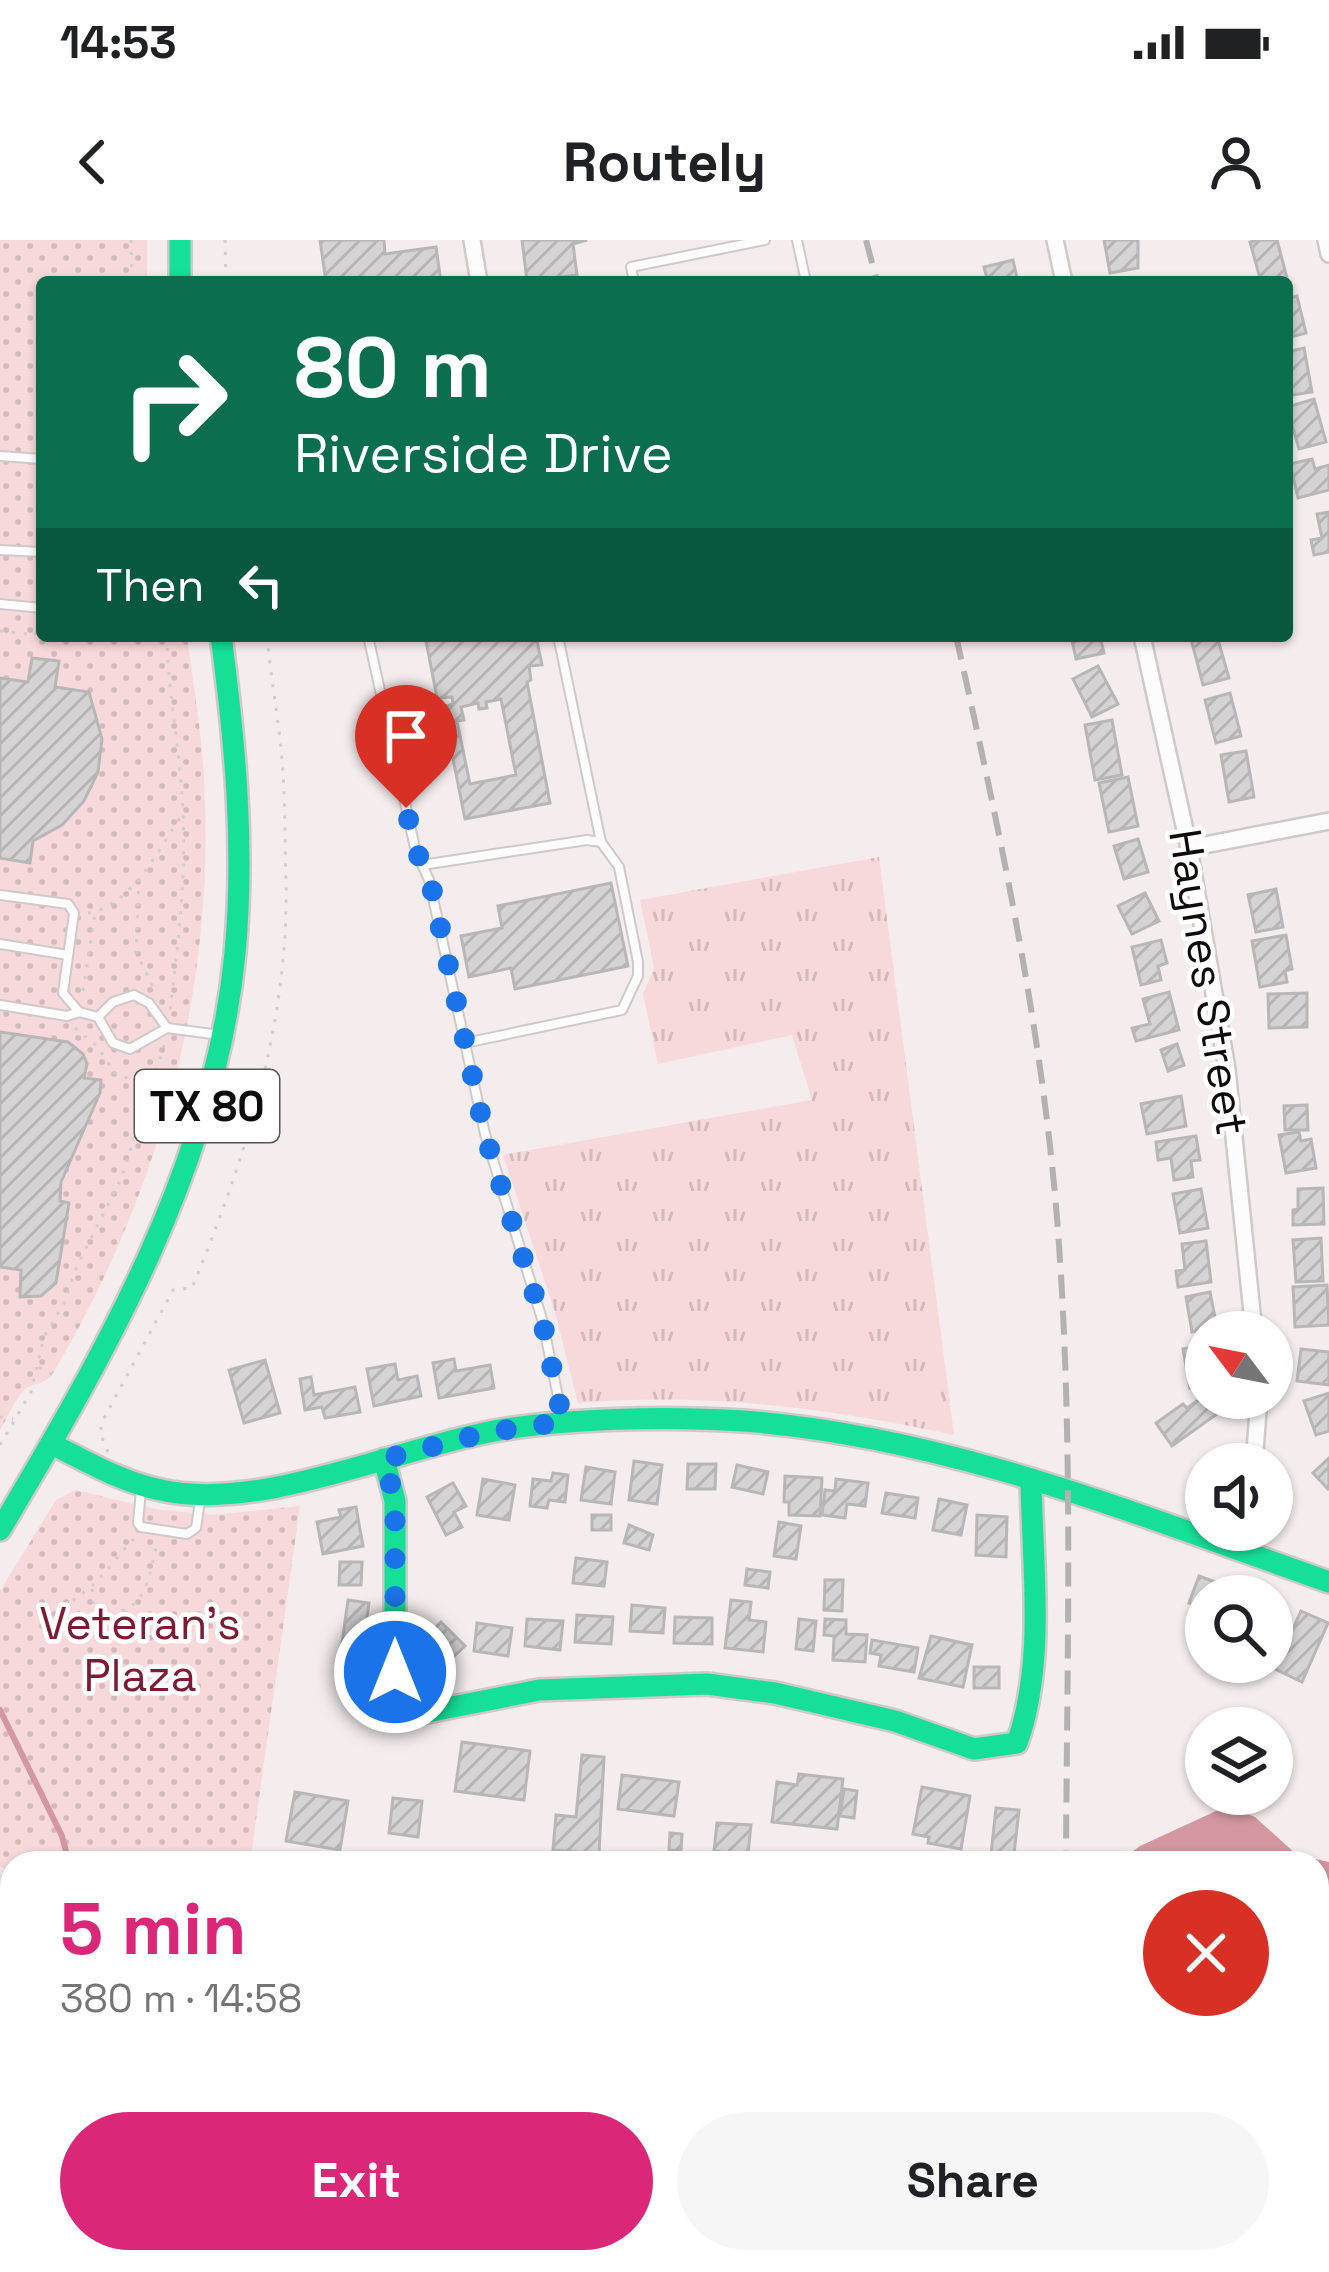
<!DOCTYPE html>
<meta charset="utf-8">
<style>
:root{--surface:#fff;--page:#f6f6f6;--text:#202124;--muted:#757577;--accent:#db2777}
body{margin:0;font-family:"Space Grotesk",sans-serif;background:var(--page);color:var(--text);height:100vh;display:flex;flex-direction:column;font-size:45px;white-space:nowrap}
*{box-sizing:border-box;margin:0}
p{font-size:39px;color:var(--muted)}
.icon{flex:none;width:66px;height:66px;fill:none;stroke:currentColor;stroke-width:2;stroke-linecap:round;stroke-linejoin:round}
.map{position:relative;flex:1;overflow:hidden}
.panel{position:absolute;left:0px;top:1611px;width:1329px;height:423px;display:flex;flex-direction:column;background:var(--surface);border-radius:36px 36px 0 0;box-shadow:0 3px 9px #0004}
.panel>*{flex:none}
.guide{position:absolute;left:36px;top:36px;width:1257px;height:366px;border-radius:12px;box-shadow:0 3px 9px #0004;background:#0b6e4f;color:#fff;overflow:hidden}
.needle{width:78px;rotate:302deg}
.tools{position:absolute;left:1185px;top:1071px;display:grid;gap:24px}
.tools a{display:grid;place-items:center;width:108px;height:108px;border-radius:50%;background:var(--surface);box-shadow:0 3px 9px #0004;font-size:60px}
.pin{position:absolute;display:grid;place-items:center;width:102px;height:102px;color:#fff;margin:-123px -51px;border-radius:50% 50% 50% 0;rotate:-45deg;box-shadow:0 0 12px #0007}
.pin .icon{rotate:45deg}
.me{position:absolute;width:132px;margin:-66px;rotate:0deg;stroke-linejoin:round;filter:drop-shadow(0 0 9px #0008)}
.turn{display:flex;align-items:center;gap:42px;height:252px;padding:0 60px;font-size:54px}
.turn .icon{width:156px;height:156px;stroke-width:2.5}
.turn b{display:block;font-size:84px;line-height:102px}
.then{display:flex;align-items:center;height:114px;padding:0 60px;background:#0003;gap:24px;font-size:45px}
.round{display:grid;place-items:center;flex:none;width:126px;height:126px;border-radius:63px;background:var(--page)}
.overview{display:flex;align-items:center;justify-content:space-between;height:204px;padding:0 60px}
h1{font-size:72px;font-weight:700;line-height:90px;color:var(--accent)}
.primary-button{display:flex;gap:24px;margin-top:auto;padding:24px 60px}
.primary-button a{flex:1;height:138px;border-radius:72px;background:var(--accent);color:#fff;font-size:48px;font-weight:700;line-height:138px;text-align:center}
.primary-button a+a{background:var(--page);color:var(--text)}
.status{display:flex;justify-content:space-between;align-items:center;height:84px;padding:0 60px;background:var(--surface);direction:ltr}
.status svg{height:33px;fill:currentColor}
header{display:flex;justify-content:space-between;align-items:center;height:156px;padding:0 60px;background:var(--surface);font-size:54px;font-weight:700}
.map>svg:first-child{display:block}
.grass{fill:url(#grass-tufts)}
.park{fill:url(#park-dots)}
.water{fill:#d4979f}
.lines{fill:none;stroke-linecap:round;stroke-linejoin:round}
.stream{stroke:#d4979f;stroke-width:6}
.river{stroke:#d4979f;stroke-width:33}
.building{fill:url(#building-hatch);stroke:#b8b7b8;stroke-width:3;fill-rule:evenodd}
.lane-casing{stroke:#d0c9ca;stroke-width:12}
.street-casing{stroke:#d0c9ca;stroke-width:20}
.fast-casing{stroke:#d0c9ca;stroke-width:26}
.path{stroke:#cfcdce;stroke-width:3;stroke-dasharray:3 9;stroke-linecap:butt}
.lane{stroke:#fdfcfc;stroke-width:8}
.street{stroke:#fdfcfc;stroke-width:15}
.fast{stroke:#16e098;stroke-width:21}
.rail{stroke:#b3b2b2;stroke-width:6;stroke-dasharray:24 12;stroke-linecap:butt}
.route{stroke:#1a73e8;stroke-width:21;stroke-dasharray:0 37.8}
.labels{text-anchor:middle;stroke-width:9;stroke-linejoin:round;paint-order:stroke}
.shield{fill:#fff;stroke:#575454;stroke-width:3}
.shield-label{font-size:42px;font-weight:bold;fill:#0f0b0b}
.street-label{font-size:45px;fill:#0f0b0b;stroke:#fff}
.park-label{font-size:45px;fill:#7f1a33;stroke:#fff}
</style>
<div class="status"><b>14:53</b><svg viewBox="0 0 49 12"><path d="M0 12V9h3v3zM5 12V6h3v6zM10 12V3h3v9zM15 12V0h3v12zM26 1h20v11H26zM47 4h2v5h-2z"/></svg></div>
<header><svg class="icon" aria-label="back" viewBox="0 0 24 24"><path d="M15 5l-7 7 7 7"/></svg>Routely<svg class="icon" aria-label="person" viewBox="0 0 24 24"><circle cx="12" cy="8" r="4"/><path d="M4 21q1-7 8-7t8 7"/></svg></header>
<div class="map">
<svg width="1329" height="2032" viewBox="0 0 1329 2032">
<defs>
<pattern id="grass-tufts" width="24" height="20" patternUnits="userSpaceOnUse" patternTransform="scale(3)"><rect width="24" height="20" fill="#f7d9db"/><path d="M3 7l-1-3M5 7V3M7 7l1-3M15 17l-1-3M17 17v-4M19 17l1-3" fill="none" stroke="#d3b9bb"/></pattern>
<pattern id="park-dots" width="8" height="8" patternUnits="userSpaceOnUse" patternTransform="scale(3)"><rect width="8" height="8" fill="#f7d9db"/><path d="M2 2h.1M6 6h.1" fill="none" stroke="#d3b9bb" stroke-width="1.8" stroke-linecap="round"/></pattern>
<pattern id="building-hatch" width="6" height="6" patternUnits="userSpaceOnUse" patternTransform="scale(3)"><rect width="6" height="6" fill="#d5d3d4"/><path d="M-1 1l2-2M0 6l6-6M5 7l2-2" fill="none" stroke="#b6b4b5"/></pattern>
</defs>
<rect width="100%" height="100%" fill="#f4eced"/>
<path class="grass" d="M879 617 954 1195C829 1168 706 1152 578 1163L555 1072 503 915 812 860 792 795 658 824 643 754 654 728 640 660Z"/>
<g class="park">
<path d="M0 0H147V42H42V396H187C193 444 202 493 204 541 216 748 159 955 53 1133 46 1145 32 1142 23 1151 14 1161 7 1179 0 1190Z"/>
<path d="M75 1250 155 1269 213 1275 300 1266 250 1623H12V1631L0 1627V1351L56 1260Z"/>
<path d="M1317 1661 1329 1668V2032H1095V2022H1317Z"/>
<path d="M0 1762 12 1763V1867L0 1824Z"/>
<path d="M56 2022H702L697 2032H58Z"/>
<path d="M773 2022H1041V2032H768Z"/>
</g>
<g class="water">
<path d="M1227 1566 1255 1577 1297 1615 1329 1622V1714L1317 1711V1623H1245L1226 1615 1202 1612 1181 1623H1117L1140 1606Z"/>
<path d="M0 1649 12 1651V1725L0 1716Z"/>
</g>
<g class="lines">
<path class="stream" d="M0 1470 62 1596 69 1623"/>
<path class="river" d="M117 2032 120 2022"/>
</g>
<g class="building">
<path d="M320 0H384L385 14 436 7 441 42H326Z"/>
<path d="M522 0H587L573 4 577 35 527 41Z"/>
<path d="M1104 0H1138V28L1110 33Z"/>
<path d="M1258 0H1277L1287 38 1261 42 1250 2Z"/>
<path d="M1013 20 1018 42H988L984 27Z"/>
<path d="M1297 56 1306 93 1287 98V59Z"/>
<path d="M1304 108 1312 152 1292 155 1287 112Z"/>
<path d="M1314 159 1326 202 1299 209 1287 167Z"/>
<path d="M1312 219 1315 229 1329 225V250L1298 258 1290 224Z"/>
<path d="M1329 272V312L1314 315 1311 300 1322 298 1317 274Z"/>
<path d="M439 396H536L542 425 529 426 531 440 527 442 550 563 465 579 445 479 449 478 446 466 453 464 452 457 437 458 426 401ZM501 459 516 535 470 544 457 481 464 480 461 467 478 463 479 469 487 468 486 462Z"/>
<path d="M1071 396H1100L1104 413 1076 419Z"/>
<path d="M1203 396H1217L1229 438 1203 445 1191 399Z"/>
<path d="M32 418 59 421 55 447 89 452 102 499 98 532 84 561 62 585 33 601 30 623 0 618V438L28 442Z"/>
<path d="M1098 426 1118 464 1092 477 1073 439Z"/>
<path d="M1230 453 1241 496 1216 503 1205 460Z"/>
<path d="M1112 480 1122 535 1095 540 1085 485Z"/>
<path d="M1246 511 1254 557 1229 562 1221 515Z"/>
<path d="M1128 537 1138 586 1109 592 1099 543Z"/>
<path d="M1138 599 1148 632 1124 639 1114 606Z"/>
<path d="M611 643 628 726 515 749 511 728 469 737 461 696 502 688 498 666Z"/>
<path d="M1276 649 1283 687 1256 692 1248 655Z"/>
<path d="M1145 653 1159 681 1132 694 1118 666Z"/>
<path d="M1286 695 1292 729 1285 731 1287 742 1260 747 1252 701Z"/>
<path d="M1161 700 1167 723 1158 726 1161 740 1141 745 1132 707Z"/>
<path d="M1169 752 1179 790 1136 801 1132 788 1150 784 1143 759Z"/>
<path d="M1307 753V787L1269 788 1268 754Z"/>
<path d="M0 792 68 802 83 814 87 824 84 838 101 840 100 853 61 942 60 961 69 963 56 1043 41 1056 20 1057 21 1030 0 1027Z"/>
<path d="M1177 804 1184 825 1168 831 1161 810Z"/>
<path d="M1181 856 1186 886 1147 894 1141 864Z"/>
<path d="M1307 865 1308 890H1285L1284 866Z"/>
<path d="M1299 892 1301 901 1311 899 1316 928 1286 933 1279 895Z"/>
<path d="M1196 896 1200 920 1191 921 1193 937 1174 940 1171 918 1158 920 1156 902Z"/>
<path d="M1323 948 1324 984 1293 985V970L1298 969V949Z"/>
<path d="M1201 949 1208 988 1180 993 1173 954Z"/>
<path d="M1321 998 1323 1041 1296 1042 1293 1000Z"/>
<path d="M1206 1001 1211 1042 1178 1047 1176 1031 1185 1030 1182 1004Z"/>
<path d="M1327 1045 1329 1085 1295 1087 1293 1047Z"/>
<path d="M1210 1052 1217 1087 1192 1092 1186 1057Z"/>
<path d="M1206 1104V1145L1190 1148 1183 1109Z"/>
<path d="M1301 1109 1329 1112V1145L1297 1141Z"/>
<path d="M454 1119 456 1131 490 1125 494 1148 439 1158 433 1123Z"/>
<path d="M265 1120 280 1173 244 1183 229 1130Z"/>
<path d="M395 1124 398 1140 417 1136 421 1156 374 1166 367 1129Z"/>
<path d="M311 1137 314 1155 355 1147 360 1172 325 1178 322 1167 305 1170 300 1139Z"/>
<path d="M1329 1153V1191L1316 1195 1304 1161Z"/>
<path d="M1204 1156 1217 1174 1172 1206 1156 1183 1183 1164 1187 1168Z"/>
<path d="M1329 1218V1248L1328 1249 1313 1233Z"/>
<path d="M634 1221 662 1225 657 1264 629 1260Z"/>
<path d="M688 1224H716L715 1249H687Z"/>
<path d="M737 1225 768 1232 763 1254 732 1247Z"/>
<path d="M586 1227 615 1232 611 1264 581 1260Z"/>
<path d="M553 1233 568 1235 565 1262 549 1260 547 1268 530 1266 533 1239 551 1241Z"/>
<path d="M785 1236 822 1238 820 1276 789 1275V1262H784Z"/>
<path d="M483 1239 515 1245 509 1280 477 1275Z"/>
<path d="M836 1239 868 1243 865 1266 847 1264 845 1278 822 1275 825 1250 835 1251Z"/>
<path d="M453 1243 466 1266 454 1272 462 1287 446 1295 427 1257Z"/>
<path d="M886 1253 918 1258 915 1278 882 1273Z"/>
<path d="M939 1259 967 1265 961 1295 933 1290Z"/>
<path d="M356 1267 363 1306 323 1314 317 1282 341 1277 339 1270Z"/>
<rect x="592" y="1275" width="19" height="15"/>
<path d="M977 1275 1007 1277 1006 1317 976 1315Z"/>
<path d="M779 1282 801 1286 796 1319 774 1316Z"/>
<path d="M629 1285 653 1295 649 1310 624 1303Z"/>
<path d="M576 1318 607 1322 604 1346 573 1343Z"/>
<path d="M340 1322H362L361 1345H339Z"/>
<path d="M747 1329 770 1332 768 1348 745 1345Z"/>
<path d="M1199 1336 1236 1350 1234 1356H1206V1369L1189 1363Z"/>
<path d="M825 1340H843L842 1371 824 1370Z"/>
<path d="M348 1360 369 1363 362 1413 341 1410Z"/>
<path d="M731 1360 751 1362 749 1380 766 1382 763 1412 725 1408Z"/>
<path d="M632 1365 665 1368 663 1393 630 1391Z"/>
<path d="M1301 1371 1328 1383 1302 1442 1275 1429Z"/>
<path d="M577 1375 613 1377 611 1404 575 1402Z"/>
<path d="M675 1377 712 1378V1404L674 1403Z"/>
<path d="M527 1379 563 1381 560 1410 525 1406Z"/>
<path d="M799 1379 816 1381 813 1411 796 1409Z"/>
<path d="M825 1379 846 1380V1394L867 1395 865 1422 833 1420 834 1396 824 1395Z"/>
<path d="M441 1382 465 1406 451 1419 428 1396Z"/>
<path d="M477 1383 512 1388 508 1416 474 1411Z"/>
<path d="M931 1396 972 1405 963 1447 919 1438Z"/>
<path d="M872 1400 918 1408 914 1432 879 1426 881 1415 870 1413Z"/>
<path d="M346 1419 365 1421 364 1438 345 1437Z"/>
<rect x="974" y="1427" width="25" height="21"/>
<path d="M462 1502 530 1511 524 1560 455 1551Z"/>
<path d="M582 1515 604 1517 599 1614 553 1610 556 1575 576 1577Z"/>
<path d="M799 1534 843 1539 837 1589 772 1582 777 1542 797 1545Z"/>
<path d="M622 1535 679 1542 674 1576 618 1569Z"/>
<path d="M922 1547 970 1556 961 1609 928 1603 929 1597 913 1594Z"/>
<path d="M844 1549 857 1551 854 1578 840 1576Z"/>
<path d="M295 1552 348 1561 340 1610 286 1601Z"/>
<path d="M393 1558 422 1561 418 1597 389 1593Z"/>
<path d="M996 1568 1019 1570 1013 1623H990Z"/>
<path d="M717 1583 751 1585 747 1623H729L730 1613 714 1611Z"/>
<path d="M670 1593 682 1594 681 1611 669 1610Z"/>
</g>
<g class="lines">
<g class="lane-casing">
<g id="lane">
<path d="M797 0 806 42"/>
<path d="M634 42 631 27 765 0"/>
<path d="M0 216 42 219"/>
<path d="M0 310 42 312"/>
<path d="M0 364 42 368"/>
<path d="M368 396 415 608 429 640 485 894 542 1079 563 1181"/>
<path d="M558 396 601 602"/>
<path d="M422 625 587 600 601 602 619 627 638 722V736L622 770 465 803"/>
<path d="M0 655 68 664 74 673 63 753 79 772"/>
<path d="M0 704 68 715"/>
<path d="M134 755 149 763 167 788 130 809 113 803 98 777 113 762Z"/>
<path d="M0 765 67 776 79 772 98 777"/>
<path d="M167 788 220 795"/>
<path d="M141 1250 138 1283 141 1287 187 1294 196 1288 200 1261"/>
<path d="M747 2022 786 2032"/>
<path d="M1123 2022 1124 2032"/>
</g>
</g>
<g class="street-casing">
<g id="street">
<path d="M472 0 479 42"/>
<path d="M1055 0 1064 42"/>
<path d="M1326 0 1329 14"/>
<path d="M1142 396 1189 608 1227 829 1254 1092"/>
<path d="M1189 608 1329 581"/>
<path d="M1254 1224 1259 1158"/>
<path d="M1232 1309 1239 1290"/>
<path d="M727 2032 733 2022"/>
</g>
</g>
<g class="fast-casing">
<g id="fast">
<path d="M180 0V42"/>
<path d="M52 1204C87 1222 122 1242 161 1250 257 1272 391 1211 489 1192 562 1178 668 1176 743 1181 947 1196 1138 1275 1329 1342"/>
<path d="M384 1219 395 1261V1446L405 1464 427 1472 539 1450 707 1444 775 1453 895 1481 974 1509 1017 1503C1046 1422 1032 1324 1031 1239"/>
<path d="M0 1290C106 1112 215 924 235 713 245 606 235 502 221 396"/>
</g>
</g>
<g class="path">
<path d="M131 0 132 42"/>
<path d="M225 0 226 42"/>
<path d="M0 391 35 395 42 384"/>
<path d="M167 396C168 456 181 514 183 574 186 640 178 705 170 770"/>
<path d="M139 639 136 712 155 751"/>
<path d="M88 673C132 666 159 608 182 575"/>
<path d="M83 751 95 673"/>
<path d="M75 788 97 806 116 835 150 844"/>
<path d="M39 1127 58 1138"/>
<path d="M0 1177 13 1179"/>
<path d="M0 1205 31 1152 44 1097 64 1063 77 1026 121 939 165 803"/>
<path d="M108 1212 100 1193 102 1182 173 1050 192 1048C245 920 289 782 286 642 285 605 285 568 283 532 280 487 271 441 267 396"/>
<path d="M134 1299C120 1313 107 1331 93 1345 79 1358 65 1359 66 1383 135 1368 143 1378 157 1301"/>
<path d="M92 1349 95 1375"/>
<path d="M0 1740 12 1747"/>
<path d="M1317 1849 1329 1846"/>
<path d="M1013 2022 1014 2032"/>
<path d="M1156 2022 1159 2032"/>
<path d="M863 2032 867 2022"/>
<path d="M877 2032V2022"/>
</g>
<use href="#lane" class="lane"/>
<use href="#street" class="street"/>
<use href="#fast" class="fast"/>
<g class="rail">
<path d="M866 0 877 42"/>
<path d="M956 396C999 588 1041 782 1057 978 1074 1193 1067 1408 1066 1623"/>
<path d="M0 1906 12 1951"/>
<path d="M31 2022 34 2032"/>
<path d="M1066 2022V2032"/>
</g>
</g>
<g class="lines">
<path class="route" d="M395 1432V1261L384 1219 489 1192 563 1182 542 1079 485 894 430 640 415 608 406 568"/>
</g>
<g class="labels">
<rect class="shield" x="135" y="830" width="144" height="72" rx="9"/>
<g class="shield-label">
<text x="207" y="881">TX 80</text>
</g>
<g class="street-label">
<text transform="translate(1209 742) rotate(81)" y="16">Haynes Street</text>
</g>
<g class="park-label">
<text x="140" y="1399">Veteran's<tspan x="140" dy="52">Plaza</tspan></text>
</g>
</g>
</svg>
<div class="tools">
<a><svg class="needle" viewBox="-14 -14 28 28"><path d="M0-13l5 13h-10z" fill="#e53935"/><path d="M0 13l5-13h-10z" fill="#757577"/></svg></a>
<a><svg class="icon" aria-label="sound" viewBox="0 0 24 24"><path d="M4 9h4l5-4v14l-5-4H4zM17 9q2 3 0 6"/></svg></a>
<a><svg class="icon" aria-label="search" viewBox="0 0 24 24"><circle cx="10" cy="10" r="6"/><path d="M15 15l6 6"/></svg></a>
<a><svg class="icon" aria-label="layers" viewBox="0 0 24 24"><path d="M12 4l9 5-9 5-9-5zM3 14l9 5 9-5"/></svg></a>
</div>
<div class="pin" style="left:406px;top:568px;background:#d93025"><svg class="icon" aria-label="arrive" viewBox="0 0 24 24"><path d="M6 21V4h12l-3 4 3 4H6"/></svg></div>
<svg class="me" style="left:395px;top:1432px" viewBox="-20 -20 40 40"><circle r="17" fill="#1a73e8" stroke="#fff" stroke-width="3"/><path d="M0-11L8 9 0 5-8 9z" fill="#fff"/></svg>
<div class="guide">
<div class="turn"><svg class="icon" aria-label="right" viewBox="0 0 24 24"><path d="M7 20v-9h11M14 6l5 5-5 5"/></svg><div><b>80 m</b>Riverside Drive</div></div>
<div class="then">Then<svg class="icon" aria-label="left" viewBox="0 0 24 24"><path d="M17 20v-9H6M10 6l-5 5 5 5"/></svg></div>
</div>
<section class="panel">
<div class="overview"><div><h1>5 min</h1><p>380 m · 14:58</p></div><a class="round" style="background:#d93025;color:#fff"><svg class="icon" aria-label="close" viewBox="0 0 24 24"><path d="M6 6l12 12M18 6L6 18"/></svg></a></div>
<div class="primary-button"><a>Exit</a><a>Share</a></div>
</section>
</div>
